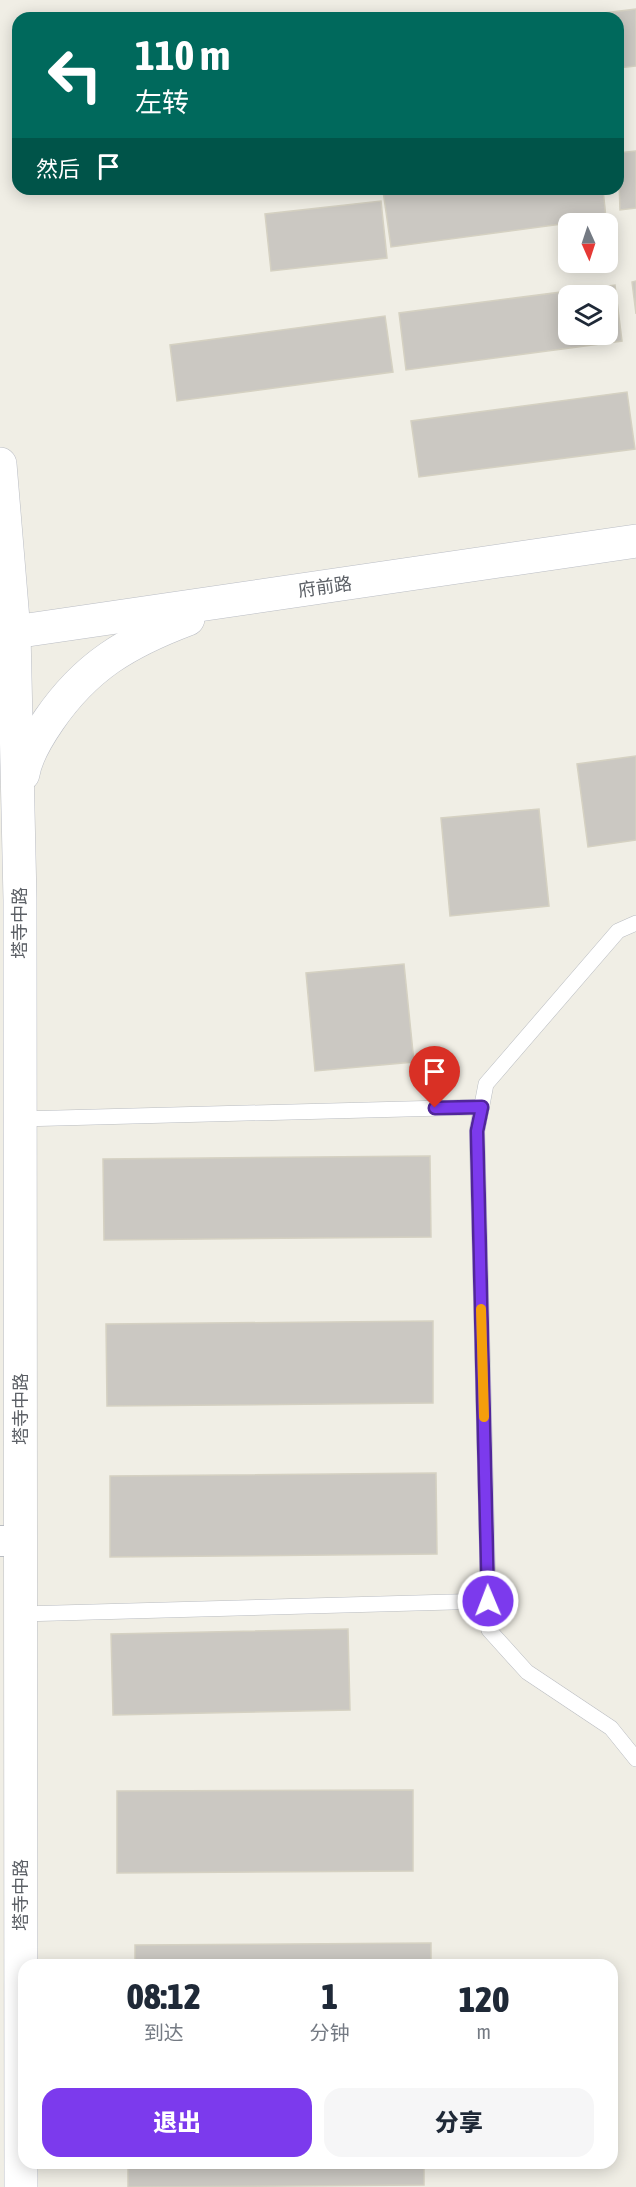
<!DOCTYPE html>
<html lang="zh">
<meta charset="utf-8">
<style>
:root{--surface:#fff;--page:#f6f6f7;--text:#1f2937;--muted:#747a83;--accent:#7c3aed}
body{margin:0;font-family:"Asap Condensed","Noto Sans SC",sans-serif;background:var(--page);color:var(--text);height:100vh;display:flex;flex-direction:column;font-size:22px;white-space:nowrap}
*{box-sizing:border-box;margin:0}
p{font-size:20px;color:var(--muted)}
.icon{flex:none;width:33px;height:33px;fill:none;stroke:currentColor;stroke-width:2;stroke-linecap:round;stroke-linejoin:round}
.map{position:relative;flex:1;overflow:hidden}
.panel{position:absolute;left:18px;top:1959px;width:600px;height:210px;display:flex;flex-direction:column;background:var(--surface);border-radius:18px;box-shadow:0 3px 15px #0003}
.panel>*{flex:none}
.top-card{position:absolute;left:12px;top:12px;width:612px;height:183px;border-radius:18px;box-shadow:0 3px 15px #0003;background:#00695c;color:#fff;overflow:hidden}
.needle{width:39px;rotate:177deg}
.buttons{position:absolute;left:558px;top:213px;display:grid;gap:12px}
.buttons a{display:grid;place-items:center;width:60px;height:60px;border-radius:12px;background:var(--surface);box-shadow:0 3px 15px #0003;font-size:30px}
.pin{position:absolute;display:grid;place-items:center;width:51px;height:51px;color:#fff;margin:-62px -26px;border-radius:50% 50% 50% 0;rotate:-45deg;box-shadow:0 0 6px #0007}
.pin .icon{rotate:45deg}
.me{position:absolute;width:66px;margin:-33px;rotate:359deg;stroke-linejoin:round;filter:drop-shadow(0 0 4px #0008)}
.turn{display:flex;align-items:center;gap:21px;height:126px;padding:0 24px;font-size:27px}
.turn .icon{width:78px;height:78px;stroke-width:2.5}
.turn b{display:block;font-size:42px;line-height:51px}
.then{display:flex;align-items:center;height:57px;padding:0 24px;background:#0003;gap:12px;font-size:22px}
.eta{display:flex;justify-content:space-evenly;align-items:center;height:102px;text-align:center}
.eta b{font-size:36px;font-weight:800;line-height:42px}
.button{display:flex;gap:12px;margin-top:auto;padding:12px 24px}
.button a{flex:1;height:69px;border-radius:18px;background:var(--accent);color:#fff;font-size:24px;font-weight:800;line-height:69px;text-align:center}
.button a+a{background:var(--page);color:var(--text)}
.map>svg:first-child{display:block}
.building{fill:#cbc8c2;stroke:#d5d1c2;stroke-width:1.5;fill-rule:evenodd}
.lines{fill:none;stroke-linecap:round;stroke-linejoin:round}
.service-casing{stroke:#b9bcc1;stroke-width:16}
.minor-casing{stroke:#b9bcc1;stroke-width:32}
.secondary-casing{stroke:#babdc4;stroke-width:34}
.service{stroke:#fff;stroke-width:15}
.minor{stroke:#fff;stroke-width:30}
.secondary{stroke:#fff;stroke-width:33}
.route-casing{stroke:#51269a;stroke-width:15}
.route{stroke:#7c3aed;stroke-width:10}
.slow{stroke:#f59e0b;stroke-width:10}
.labels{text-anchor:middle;stroke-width:4.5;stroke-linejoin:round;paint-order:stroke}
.street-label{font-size:18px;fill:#5c6066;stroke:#fff}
</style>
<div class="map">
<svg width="636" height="2187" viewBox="0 0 636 2187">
<rect width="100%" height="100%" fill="#f0eee5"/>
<g class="building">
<path d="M636 9V66L618 68V18H597L596 14Z"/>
<path d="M636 151V208L620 210 618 153Z"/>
<path d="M396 189H603L606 218 391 247 383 191Z"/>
<path d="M381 201 387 258 271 271 265 214Z"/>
<path d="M636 281V314L632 282Z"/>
<path d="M615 285 622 341 406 370 399 313ZM568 296H608V334H568Z"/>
<path d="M385 316 393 372 177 401 170 345Z"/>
<path d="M627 392 635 449 419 477 411 421Z"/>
<path d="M636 756V840L588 847 577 764Z"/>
<path d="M539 809 549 906 450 916 441 818Z"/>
<path d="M404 964 414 1062 315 1071 306 973Z"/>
<path d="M430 1156 431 1237 104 1240 103 1159Z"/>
<path d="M433 1321V1403L107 1406 106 1324Z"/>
<path d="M436 1473 437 1554 110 1557V1476Z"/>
<path d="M348 1629 350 1710 113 1715 111 1634Z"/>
<path d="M413 1790V1871L117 1873V1791Z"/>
<path d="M431 1943V1965H135V1945Z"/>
<path d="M128 2163H424V2185L128 2187Z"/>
</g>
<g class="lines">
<g class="service-casing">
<g id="service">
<path d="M636 923 618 931 486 1084 477 1131 489 1630 527 1672 611 1728 636 1759"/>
<path d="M20 1119 482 1107"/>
<path d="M21 1614 488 1601"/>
</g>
</g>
<g class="minor-casing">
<path id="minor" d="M0 1541H21"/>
</g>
<g class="secondary-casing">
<g id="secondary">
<path d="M0 464 14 632 20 900 21 2187"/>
<path d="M0 629 14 632 636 541"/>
<path d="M23 774C26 756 38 736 49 720 86 666 127 642 188 619"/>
</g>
</g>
<use href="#service" class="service"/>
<use href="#minor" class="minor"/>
<use href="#secondary" class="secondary"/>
</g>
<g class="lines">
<g class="route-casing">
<path id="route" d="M435 1108 482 1107 477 1131 488 1601"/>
</g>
<use href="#route" class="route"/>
<path class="slow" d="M481 1309 484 1417"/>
</g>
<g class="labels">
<g class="street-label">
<text transform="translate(325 587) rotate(-8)" y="6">府前路</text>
<text transform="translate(20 923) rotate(-90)" y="6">塔寺中路</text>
<text transform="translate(21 1409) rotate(-90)" y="6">塔寺中路</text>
<text transform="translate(21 1895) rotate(-90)" y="6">塔寺中路</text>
</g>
</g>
</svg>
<div class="buttons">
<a><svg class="needle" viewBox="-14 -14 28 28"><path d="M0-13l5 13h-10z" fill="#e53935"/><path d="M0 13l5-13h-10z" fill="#747a83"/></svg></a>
<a><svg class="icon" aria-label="layers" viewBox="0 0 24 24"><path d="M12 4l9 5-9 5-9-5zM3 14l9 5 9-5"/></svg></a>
</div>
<div class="pin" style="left:435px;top:1108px;background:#d93025"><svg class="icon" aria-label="arrive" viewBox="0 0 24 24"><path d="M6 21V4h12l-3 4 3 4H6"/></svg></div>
<svg class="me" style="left:488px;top:1601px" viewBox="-20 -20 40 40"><circle r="17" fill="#7c3aed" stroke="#fff" stroke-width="3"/><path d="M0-11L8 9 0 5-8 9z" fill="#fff"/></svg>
<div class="top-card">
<div class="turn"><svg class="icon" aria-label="left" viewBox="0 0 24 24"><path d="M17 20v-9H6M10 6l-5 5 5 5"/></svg><div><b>110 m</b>左转</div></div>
<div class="then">然后<svg class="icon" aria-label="arrive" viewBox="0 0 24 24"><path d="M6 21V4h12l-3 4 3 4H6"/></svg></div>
</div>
<section class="panel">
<div class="eta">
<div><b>08:12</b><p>到达</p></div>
<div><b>1</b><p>分钟</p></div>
<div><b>120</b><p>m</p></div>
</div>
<div class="button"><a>退出</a><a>分享</a></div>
</section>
</div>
